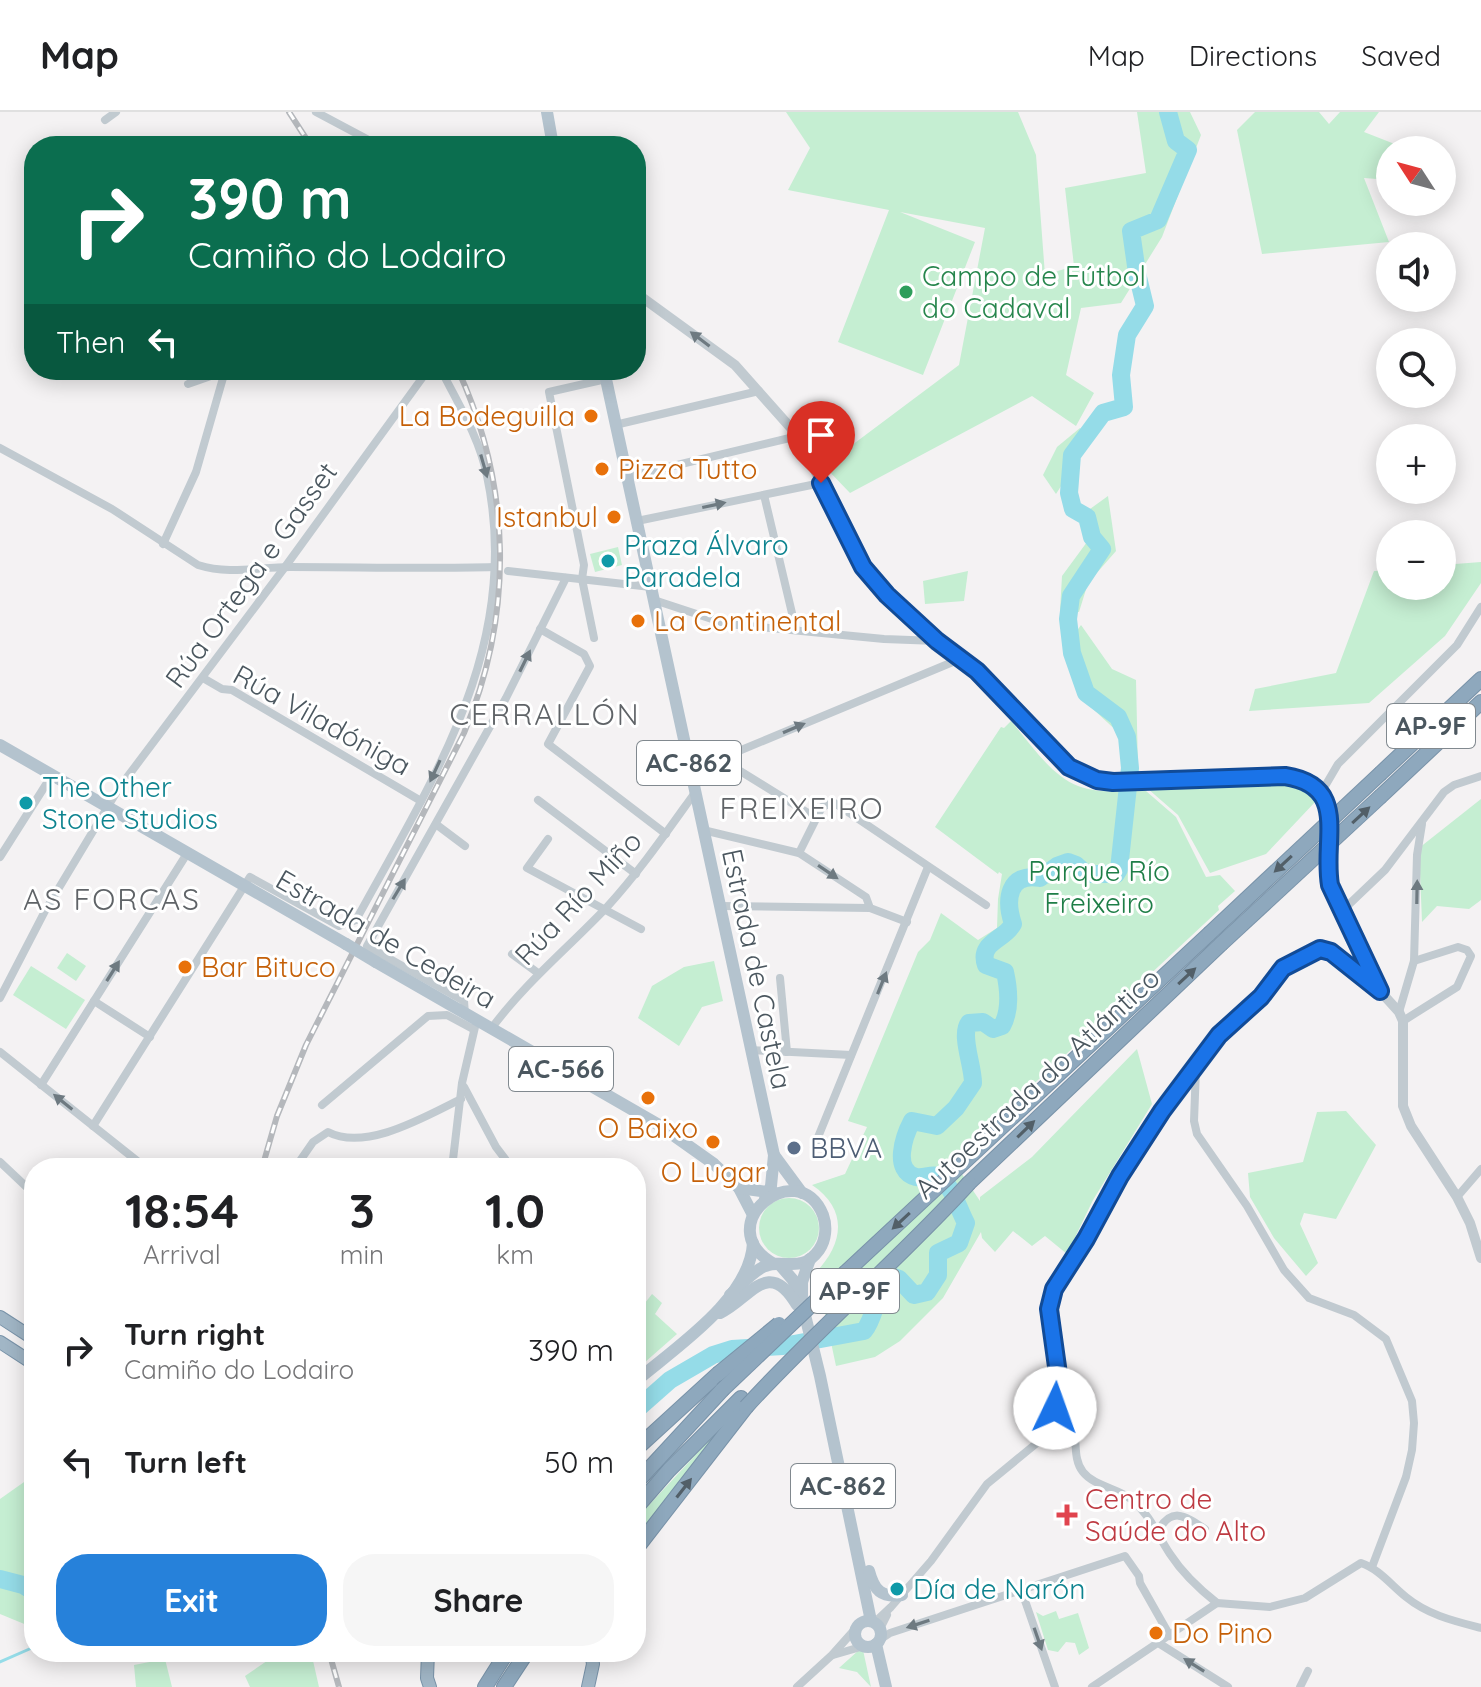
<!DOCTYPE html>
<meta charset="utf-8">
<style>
:root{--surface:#fff;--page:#f6f6f6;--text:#202124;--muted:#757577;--line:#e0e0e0;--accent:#2681da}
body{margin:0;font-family:Quicksand,sans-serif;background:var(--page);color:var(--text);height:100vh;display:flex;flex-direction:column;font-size:30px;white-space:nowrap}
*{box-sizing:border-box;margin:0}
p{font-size:26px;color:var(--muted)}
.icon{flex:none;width:44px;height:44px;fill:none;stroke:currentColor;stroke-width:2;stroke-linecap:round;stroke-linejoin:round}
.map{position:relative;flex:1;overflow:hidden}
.drawer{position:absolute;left:24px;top:1046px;width:622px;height:504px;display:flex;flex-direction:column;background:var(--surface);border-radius:32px;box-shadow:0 4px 20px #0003}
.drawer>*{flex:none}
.hud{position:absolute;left:24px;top:24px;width:622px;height:244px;border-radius:32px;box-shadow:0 4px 20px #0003;background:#0b6e4f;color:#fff;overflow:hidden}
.needle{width:52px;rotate:306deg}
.tools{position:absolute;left:1376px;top:24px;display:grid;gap:16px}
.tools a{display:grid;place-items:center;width:80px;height:80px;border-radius:50%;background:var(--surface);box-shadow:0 4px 20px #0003;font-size:40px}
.pin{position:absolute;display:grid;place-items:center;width:68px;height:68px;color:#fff;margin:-82px -34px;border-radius:50% 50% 50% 0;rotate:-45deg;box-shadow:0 0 8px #0007}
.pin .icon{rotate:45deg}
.me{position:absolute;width:88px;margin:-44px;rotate:3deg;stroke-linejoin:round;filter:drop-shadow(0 0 6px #0008)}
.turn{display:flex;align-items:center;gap:28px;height:168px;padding:0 32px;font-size:36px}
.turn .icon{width:104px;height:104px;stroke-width:2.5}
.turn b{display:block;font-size:56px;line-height:68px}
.then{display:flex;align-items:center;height:76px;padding:0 32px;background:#0003;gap:16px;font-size:30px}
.eta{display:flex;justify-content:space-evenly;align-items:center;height:136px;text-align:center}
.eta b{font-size:48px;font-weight:700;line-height:56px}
.cta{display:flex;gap:16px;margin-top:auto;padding:16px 32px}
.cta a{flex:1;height:92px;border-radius:32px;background:var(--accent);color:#fff;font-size:32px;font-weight:700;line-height:92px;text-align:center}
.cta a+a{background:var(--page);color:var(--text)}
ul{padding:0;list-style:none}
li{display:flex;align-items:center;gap:24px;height:112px;padding:0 32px}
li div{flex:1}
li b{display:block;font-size:30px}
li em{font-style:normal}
header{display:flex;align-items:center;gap:48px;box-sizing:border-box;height:112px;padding:0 40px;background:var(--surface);border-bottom:2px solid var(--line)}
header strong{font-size:38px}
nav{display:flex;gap:44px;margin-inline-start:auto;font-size:28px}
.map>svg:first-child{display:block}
.green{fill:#c5eed2}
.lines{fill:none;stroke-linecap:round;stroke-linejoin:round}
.stream{stroke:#95dce8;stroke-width:3}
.river{stroke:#95dce8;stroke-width:18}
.trunk-casing{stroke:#7993a9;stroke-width:14}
.motorway-casing{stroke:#7993a9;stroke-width:16}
.minor{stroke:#c1cad0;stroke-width:8}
.tertiary{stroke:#c1cad0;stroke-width:10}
.primary{stroke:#b4c3ce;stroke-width:12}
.trunk{stroke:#a1b6c6;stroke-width:12}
.motorway{stroke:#8ea8bd;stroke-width:14}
.rail-casing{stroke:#b5b8bc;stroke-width:6}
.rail{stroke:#fff;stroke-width:3;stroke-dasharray:9;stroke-linecap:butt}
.motorway-bridge-casing{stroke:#7993a9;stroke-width:16;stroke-linecap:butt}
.primary-bridge{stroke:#b4c3ce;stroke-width:12}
.motorway-bridge{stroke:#8ea8bd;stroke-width:14}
.oneway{fill:#6e7a81}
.oneway2{fill:#525f68}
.route-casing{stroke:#114b97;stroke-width:20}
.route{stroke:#1a73e8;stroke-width:14}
.leisure-dot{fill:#2e9e5b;stroke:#fff;stroke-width:3}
.food-dot{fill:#e8710a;stroke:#fff;stroke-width:3}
.culture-dot{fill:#0f9aa8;stroke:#fff;stroke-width:3}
.service-dot{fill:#5c6f8a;stroke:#fff;stroke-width:3}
.health-dot{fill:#e0444e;stroke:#fff;stroke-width:3}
.labels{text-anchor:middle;stroke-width:6;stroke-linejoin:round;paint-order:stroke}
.shield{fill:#fff;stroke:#81898f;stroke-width:2}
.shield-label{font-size:26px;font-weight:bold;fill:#4b575f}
.leisure-label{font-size:28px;fill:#27864d;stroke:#fff;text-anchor:start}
.food-label{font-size:28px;fill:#c56008;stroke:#fff;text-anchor:start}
.culture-label{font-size:28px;fill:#0d838f;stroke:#fff;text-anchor:start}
.street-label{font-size:28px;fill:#4b575f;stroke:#fff}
.park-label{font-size:28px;fill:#1e7e47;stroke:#fff}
.service-label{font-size:28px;fill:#4e5e75;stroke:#fff;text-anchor:start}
.health-label{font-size:28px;fill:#be3a42;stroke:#fff;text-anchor:start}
.neighbourhood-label{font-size:30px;letter-spacing:2px;fill:#5f6367;stroke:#fff}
</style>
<header>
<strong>Map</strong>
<nav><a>Map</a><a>Directions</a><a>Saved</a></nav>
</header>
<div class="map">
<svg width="1481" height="1575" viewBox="0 0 1481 1575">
<rect width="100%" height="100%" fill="#f4f2f3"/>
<g class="green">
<path d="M786 0H1018L1036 43 1045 163 1074 154 1065 76 1146 61 1137 0H1190L1201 23 1162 125 1121 191 1081 196 1066 263 1094 281 1076 314 1032 284 850 381 824 354 959 253 985 116 900 100 975 130 923 263 838 230 889 98 788 78 810 36Z"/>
<path d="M1255 0H1319L1329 12 1340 0H1379L1364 20 1410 38H1390V68L1364 66 1389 130 1262 142 1237 18Z"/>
<path d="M1080 316 1091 327 1056 382 1043 363 1057 335Z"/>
<path d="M1108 384 1116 439 1088 471 1079 500 1060 499 1062 464 1087 430 1090 397Z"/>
<path d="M618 435 622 453 595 460 590 442Z"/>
<path d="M1481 450V471L1445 524 1369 591 1249 599 1255 577 1336 561 1374 459 1390 458V474H1442V453Z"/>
<path d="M968 459 964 489 925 492 923 469Z"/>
<path d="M1081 513 1112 557 1136 568 1138 657 1126 659 1122 624 1093 597 1063 539Z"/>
<path d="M1011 609C1030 631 1050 663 1078 674 1099 682 1123 679 1146 679L1176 705 1206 765 1220 763 1235 779 1218 794 1219 798 1129 882 1128 878 1114 891 1101 910 952 1047 980 1089V1085L1032 1045 1137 937 1152 992 1093 1088 1067 1142 1045 1124 1032 1134 1013 1119 995 1140 982 1126 981 1120 943 1186 900 1229 875 1245 836 1254 816 1160C844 1131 848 1097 812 1073L845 1062 867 1015 848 1009 918 840 930 828 941 801 978 828 997 816 998 787 1002 762 999 760 998 762 935 715 1001 615 1004 616Z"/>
<path d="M1290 673 1308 680 1316 689 1266 742 1210 761 1178 703 1147 676Z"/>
<path d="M1481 687V788L1469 797 1437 794 1422 810 1419 736Z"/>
<path d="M67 841 86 854 76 869 57 856Z"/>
<path d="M714 849 723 889 702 895 679 934 638 906 652 874 684 855Z"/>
<path d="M31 854 85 888 66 917 13 883Z"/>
<path d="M1346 999 1376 1033 1336 1107 1304 1101 1300 1112 1318 1151 1306 1164 1274 1126 1250 1085 1248 1061 1303 1050 1317 1000Z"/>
<circle cx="789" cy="1116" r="30"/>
<path d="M652 1182 662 1191 655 1202 677 1222 636 1258V1185L645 1191Z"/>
<path d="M717 1320 718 1321 636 1425V1407Z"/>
<path d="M34 1363V1516L0 1502V1387Z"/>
<path d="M1056 1499 1059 1507 1078 1501 1089 1536 1079 1543 1075 1531 1066 1530 1058 1540 1048 1538 1036 1500 1043 1504Z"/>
<path d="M859 1538H863L871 1575 857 1560 839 1556Z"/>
<path d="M280 1540H311L319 1575H250L245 1564Z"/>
<path d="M165 1547 172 1575H136L134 1553Z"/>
</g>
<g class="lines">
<path class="stream" d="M0 1550 34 1535"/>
<g class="river">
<path d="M636 1298 670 1268 713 1243 732 1237 783 1234 864 1219C876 1205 876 1177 891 1164L899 1167 914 1183 927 1180 938 1163V1141L959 1131 966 1111C958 1096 954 1078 941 1066 933 1060 925 1067 916 1065 892 1059 904 1024 912 1009L937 1014 956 996 973 971C973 953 960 923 969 911L983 910 993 917 1002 914C1011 898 1009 878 1005 860L986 853C978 830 1005 828 1013 812 1005 788 1008 760 1040 766L1057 754 1068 750 1076 753 1086 762H1116L1119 757 1130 656 1127 625 1118 605 1086 581 1072 541 1068 507 1071 484 1102 437 1092 425 1087 405 1073 397 1069 381 1072 343 1103 301 1124 295 1121 263 1127 223 1145 194 1137 161 1131 119 1158 108 1188 38 1176 29 1168 0"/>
<path d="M0 1467 23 1473 34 1480"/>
</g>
<g class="trunk-casing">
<g id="trunk">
<path d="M0 1205 34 1227"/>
<path d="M0 1230 34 1252"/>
<path d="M428 1540 427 1566 430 1575"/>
<path d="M588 1575 593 1552 591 1540"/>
</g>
</g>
<g class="motorway-casing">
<g id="motorway">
<path d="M1381 661 1481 567"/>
<path d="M1381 684 1481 590"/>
<path d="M969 1071 1221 832"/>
<path d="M846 1160 1209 822"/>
<path d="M636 1337 718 1262"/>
<path d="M636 1371 722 1278"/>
<path d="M636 1396 669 1358 741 1286"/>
<path d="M636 1437 746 1295"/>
<path d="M485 1575 507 1540"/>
<path d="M504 1575 527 1540"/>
</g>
</g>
<g class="minor">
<path d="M316 0 380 34"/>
<path d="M105 8 116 0"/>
<path d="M615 313 759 279"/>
<path d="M0 336 112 397 198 453C230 463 258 455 290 455 359 455 427 457 495 455"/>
<path d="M627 365 798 324"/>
<path d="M764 383 796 518"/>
<path d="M637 409 821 371"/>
<path d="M163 432 196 360 225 259 188 272"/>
<path d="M508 459 651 475"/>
<path d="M654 488 727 512 884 527 937 529"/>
<path d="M540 517 584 542 590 554 548 632 666 722"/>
<path d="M594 526 582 467 584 453 549 280 606 267"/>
<path d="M203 566 222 577 232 578 421 689"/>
<path d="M724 649 816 706"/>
<path d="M693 670 734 641 960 547"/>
<path d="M1321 681 1338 652 1457 533 1481 495"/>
<path d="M538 688 636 762"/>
<path d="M437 713 465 734"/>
<path d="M703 718 799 741 866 785 870 796"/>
<path d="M548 727 527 756 641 817"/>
<path d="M799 741 822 695 833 690 986 793"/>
<path d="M0 745 52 663"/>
<path d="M719 794 870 796 907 810"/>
<path d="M1343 798 1385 758 1444 680 1454 673 1481 664"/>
<path d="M512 842 538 861"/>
<path d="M780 866 787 940"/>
<path d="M0 886 45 799 119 676 285 455 428 258"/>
<path d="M94 889 150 925"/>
<path d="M1399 900 1414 849 1417 743 1422 712"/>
<path d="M465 902 464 889 367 834 506 586 566 466"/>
<path d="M1403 909 1457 875 1471 844 1467 838 1458 835 1414 849"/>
<path d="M491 917C525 871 568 836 607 795 639 760 666 721 694 682"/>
<path d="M750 938 851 943"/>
<path d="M0 940 146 1056"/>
<path d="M1196 956 1194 1009 1197 1022 1247 1094 1284 1158 1309 1186 1354 1203 1386 1227 1412 1289 1414 1311 1412 1338 1406 1365 1372 1455"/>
<path d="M41 973 188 740"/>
<path d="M464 975 496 1035 512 1056"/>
<path d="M322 993 428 904 447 903 473 917"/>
<path d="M93 1014 250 765 339 814 356 808C433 667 523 532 487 364 480 327 458 291 441 258"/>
<path d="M814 1035 928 755"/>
<path d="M0 1050 34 1082"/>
<path d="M295 1056 313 1030 328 1020C366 1040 426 1004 461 987"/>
<path d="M452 1056 462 971 475 915"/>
<path d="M1457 1085 1481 1057"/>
<path d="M1055 1296C1087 1306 1067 1340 1083 1360 1094 1374 1117 1376 1131 1387 1152 1405 1156 1421 1170 1442 1183 1462 1198 1476 1217 1491"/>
<path d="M1158 1419C1172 1394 1185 1404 1205 1417"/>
<path d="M1022 1480 1055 1575"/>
<path d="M874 1511 891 1495 931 1449 987 1372 1043 1326 1055 1296 1058 1275 1049 1203 1054 1177 1086 1127 1124 1056 1162 999 1219 923 1261 885 1283 856 1305 843 1320 837 1331 840 1379 879"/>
<path d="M880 1517 887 1503"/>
<path d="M878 1529 890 1521 1125 1444 1139 1464 1140 1471 1170 1524"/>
<path d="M1160 1532 1228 1575"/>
<path d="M833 1543 864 1534"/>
<path d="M797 1575 832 1543 857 1515"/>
<path d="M1092 1575 1217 1491 1270 1495 1305 1486 1361 1451C1379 1457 1391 1473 1406 1485 1428 1503 1454 1509 1481 1516"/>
<path d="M1300 1575 1308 1559"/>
</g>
<path class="tertiary" d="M636 181 735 253 798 324 863 455 887 483 937 529 977 559 1069 655 1097 668 1113 670 1285 664C1350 674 1322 727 1330 773L1380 879 1399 900 1403 909V994L1411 1014 1457 1085 1470 1111 1481 1146"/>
<g class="primary">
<path d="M547 0 553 34"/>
<path d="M604 258 774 1043 771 1074 765 1087"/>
<path d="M0 633 346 832"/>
<path d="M376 850 659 1013 714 1052 739 1076 753 1103"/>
<path d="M774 1043 802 1081"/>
<path d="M739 1076 775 1081"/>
<path d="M780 1153 793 1168 802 1191 820 1264 871 1509"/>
<path d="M730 1183C740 1174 751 1161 763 1155 783 1145 801 1163 819 1138 826 1128 827 1114 823 1103 798 1041 707 1114 774 1152"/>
<path d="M802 1184V1170L810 1147"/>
<path d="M720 1201C750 1187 768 1144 797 1193"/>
<path d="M636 1269C676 1235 750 1187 753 1131"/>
<path d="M869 1459C874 1478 881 1486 902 1483"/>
<circle cx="868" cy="1522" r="13"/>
<path d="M876 1532 886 1575"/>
</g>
<use href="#trunk" class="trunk"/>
<use href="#motorway" class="motorway"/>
<g class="rail-casing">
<g id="rail">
<path d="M289 0 311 34"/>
<path d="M262 1056 277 1004 306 933 464 621C514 502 512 375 458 258"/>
<path d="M329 1540 339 1575"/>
</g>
</g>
<use href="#rail" class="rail"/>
<g class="motorway-bridge-casing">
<g id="motorway-bridge">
<path d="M1209 822 1381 661"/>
<path d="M1221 832 1381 684"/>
<path d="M718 1262 779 1212"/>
<path d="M722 1278 846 1160"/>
<path d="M746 1295C817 1217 898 1149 969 1071"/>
</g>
</g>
<path class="primary-bridge" d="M346 832 376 850"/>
<use href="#motorway-bridge" class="motorway-bridge"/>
</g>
<defs><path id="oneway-solid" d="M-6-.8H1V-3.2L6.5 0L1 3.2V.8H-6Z" transform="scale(2)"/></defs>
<g class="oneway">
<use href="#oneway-solid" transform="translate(700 227) rotate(-143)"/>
<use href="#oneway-solid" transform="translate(484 354) rotate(74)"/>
<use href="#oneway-solid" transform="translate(714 393) rotate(-12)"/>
<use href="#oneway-solid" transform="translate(525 549) rotate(-64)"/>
<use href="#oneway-solid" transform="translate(794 616) rotate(-23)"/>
<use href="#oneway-solid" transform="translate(435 659) rotate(115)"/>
<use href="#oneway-solid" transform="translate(828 760) rotate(34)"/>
<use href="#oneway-solid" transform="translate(399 777) rotate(-59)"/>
<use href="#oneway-solid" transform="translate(1417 780) rotate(-89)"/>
<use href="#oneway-solid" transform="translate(113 859) rotate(-58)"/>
<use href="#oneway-solid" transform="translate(882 871) rotate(-68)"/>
<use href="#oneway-solid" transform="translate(63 990) rotate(-141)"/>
<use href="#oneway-solid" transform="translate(918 1512) rotate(162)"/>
<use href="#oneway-solid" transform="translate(1038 1527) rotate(71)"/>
<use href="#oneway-solid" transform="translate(1194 1553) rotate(-148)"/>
</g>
<g class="oneway2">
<use href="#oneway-solid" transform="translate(1361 703) rotate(-43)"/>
<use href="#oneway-solid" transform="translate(1283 752) rotate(137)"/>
<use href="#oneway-solid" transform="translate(1187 864) rotate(-43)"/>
<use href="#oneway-solid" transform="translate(1026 1017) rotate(-44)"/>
<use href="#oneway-solid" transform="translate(901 1109) rotate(137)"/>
<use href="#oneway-solid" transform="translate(684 1376) rotate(-52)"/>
</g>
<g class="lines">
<g class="route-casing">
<path id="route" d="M821 371 863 455 887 483 937 529 977 559 1069 655 1097 668 1113 670 1285 664C1350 674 1322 727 1330 773L1380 879 1331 840 1320 837 1283 856 1261 885 1219 923 1162 999 1120 1064 1086 1127 1054 1177 1049 1197 1058 1262 1055 1296"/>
</g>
<use href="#route" class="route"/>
</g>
<circle class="leisure-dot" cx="906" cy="180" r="8"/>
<g class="food-dot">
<circle cx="591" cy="304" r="8"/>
<circle cx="602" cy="357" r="8"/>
<circle cx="614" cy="405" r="8"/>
<circle cx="638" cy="509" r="8"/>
<circle cx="185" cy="855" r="8"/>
<circle cx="648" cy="986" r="8"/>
<circle cx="713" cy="1030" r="8"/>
<circle cx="1156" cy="1521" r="8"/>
</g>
<g class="culture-dot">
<circle cx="608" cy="449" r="8"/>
<circle cx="26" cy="691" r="8"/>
<circle cx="897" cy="1477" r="8"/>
</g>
<circle class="service-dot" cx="794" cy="1036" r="8"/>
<path class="health-dot" d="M1063 1391h8v8h8v8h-8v8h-8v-8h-8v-8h8z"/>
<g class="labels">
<g class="shield">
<rect x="1387" y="592" width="88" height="44" rx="6"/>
<rect x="637" y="629" width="104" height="44" rx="6"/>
<rect x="509" y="935" width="104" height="44" rx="6"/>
<rect x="811" y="1157" width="88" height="44" rx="6"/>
<rect x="791" y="1352" width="104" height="44" rx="6"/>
</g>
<g class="shield-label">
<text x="1431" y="623">AP-9F</text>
<text x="689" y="660">AC-862</text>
<text x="561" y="966">AC-566</text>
<text x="855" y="1188">AP-9F</text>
<text x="843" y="1383">AC-862</text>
</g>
<g class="leisure-label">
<text x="922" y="174">Campo de Fútbol<tspan x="922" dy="32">do Cadaval</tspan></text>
</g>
<g class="food-label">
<text x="575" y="314" text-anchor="end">La Bodeguilla</text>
<text x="618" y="367">Pizza Tutto</text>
<text x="598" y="415" text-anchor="end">Istanbul</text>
<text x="654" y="519">La Continental</text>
<text x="201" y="865">Bar Bituco</text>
<text x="648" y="1026" text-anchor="middle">O Baixo</text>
<text x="713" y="1070" text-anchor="middle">O Lugar</text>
<text x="1172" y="1531">Do Pino</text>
</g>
<g class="culture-label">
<text x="624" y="443">Praza Álvaro<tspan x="624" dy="32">Paradela</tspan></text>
<text x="42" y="685">The Other<tspan x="42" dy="32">Stone Studios</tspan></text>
<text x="913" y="1487">Día de Narón</text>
</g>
<g class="street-label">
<text transform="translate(251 463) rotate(-54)" y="10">Rúa Ortega e Gasset</text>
<text transform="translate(322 608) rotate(29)" y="10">Rúa Viladóniga</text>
<text transform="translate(578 786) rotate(-47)" y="10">Rúa Río Miño</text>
<text transform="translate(386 827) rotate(30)" y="10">Estrada de Cedeira</text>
<text transform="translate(757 857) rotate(78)" y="10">Estrada de Castela</text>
<text transform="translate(1037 971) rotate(-43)" y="10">Autoestrada do Atlántico</text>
</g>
<g class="park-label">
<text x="1099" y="769">Parque Río<tspan x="1099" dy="32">Freixeiro</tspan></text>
</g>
<g class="service-label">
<text x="810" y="1046">BBVA</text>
</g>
<g class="health-label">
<text x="1085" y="1397">Centro de<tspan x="1085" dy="32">Saúde do Alto</tspan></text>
</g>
<g class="neighbourhood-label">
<text x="545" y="613">CERRALLÓN</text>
<text x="802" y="707">FREIXEIRO</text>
<text x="112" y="798">AS FORCAS</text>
</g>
</g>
</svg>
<div class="tools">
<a><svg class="needle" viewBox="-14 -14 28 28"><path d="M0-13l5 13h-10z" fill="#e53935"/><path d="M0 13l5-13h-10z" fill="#757577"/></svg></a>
<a><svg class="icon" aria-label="sound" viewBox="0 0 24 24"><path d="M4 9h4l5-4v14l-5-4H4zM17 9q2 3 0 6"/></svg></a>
<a><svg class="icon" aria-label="search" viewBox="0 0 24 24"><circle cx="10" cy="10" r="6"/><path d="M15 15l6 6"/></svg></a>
<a>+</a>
<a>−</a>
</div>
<div class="pin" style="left:821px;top:371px;background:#d93025"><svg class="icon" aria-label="arrive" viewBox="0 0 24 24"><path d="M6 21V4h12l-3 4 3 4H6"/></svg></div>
<svg class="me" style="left:1055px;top:1296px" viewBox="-20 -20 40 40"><circle r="19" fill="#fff"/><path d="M0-13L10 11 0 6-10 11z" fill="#1a73e8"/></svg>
<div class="hud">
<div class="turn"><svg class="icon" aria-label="right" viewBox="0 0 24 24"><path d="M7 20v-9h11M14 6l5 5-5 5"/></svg><div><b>390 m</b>Camiño do Lodairo</div></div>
<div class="then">Then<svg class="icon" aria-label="left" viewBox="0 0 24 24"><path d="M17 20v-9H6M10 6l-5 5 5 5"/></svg></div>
</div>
<section class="drawer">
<div class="eta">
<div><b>18:54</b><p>Arrival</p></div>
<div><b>3</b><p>min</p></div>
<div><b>1.0</b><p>km</p></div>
</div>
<ul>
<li><svg class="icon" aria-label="right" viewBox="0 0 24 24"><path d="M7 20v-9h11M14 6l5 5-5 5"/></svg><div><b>Turn right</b><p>Camiño do Lodairo</p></div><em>390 m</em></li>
<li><svg class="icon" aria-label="left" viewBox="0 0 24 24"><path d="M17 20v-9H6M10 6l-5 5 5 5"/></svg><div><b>Turn left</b></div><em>50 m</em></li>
</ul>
<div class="cta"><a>Exit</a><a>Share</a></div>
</section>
</div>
